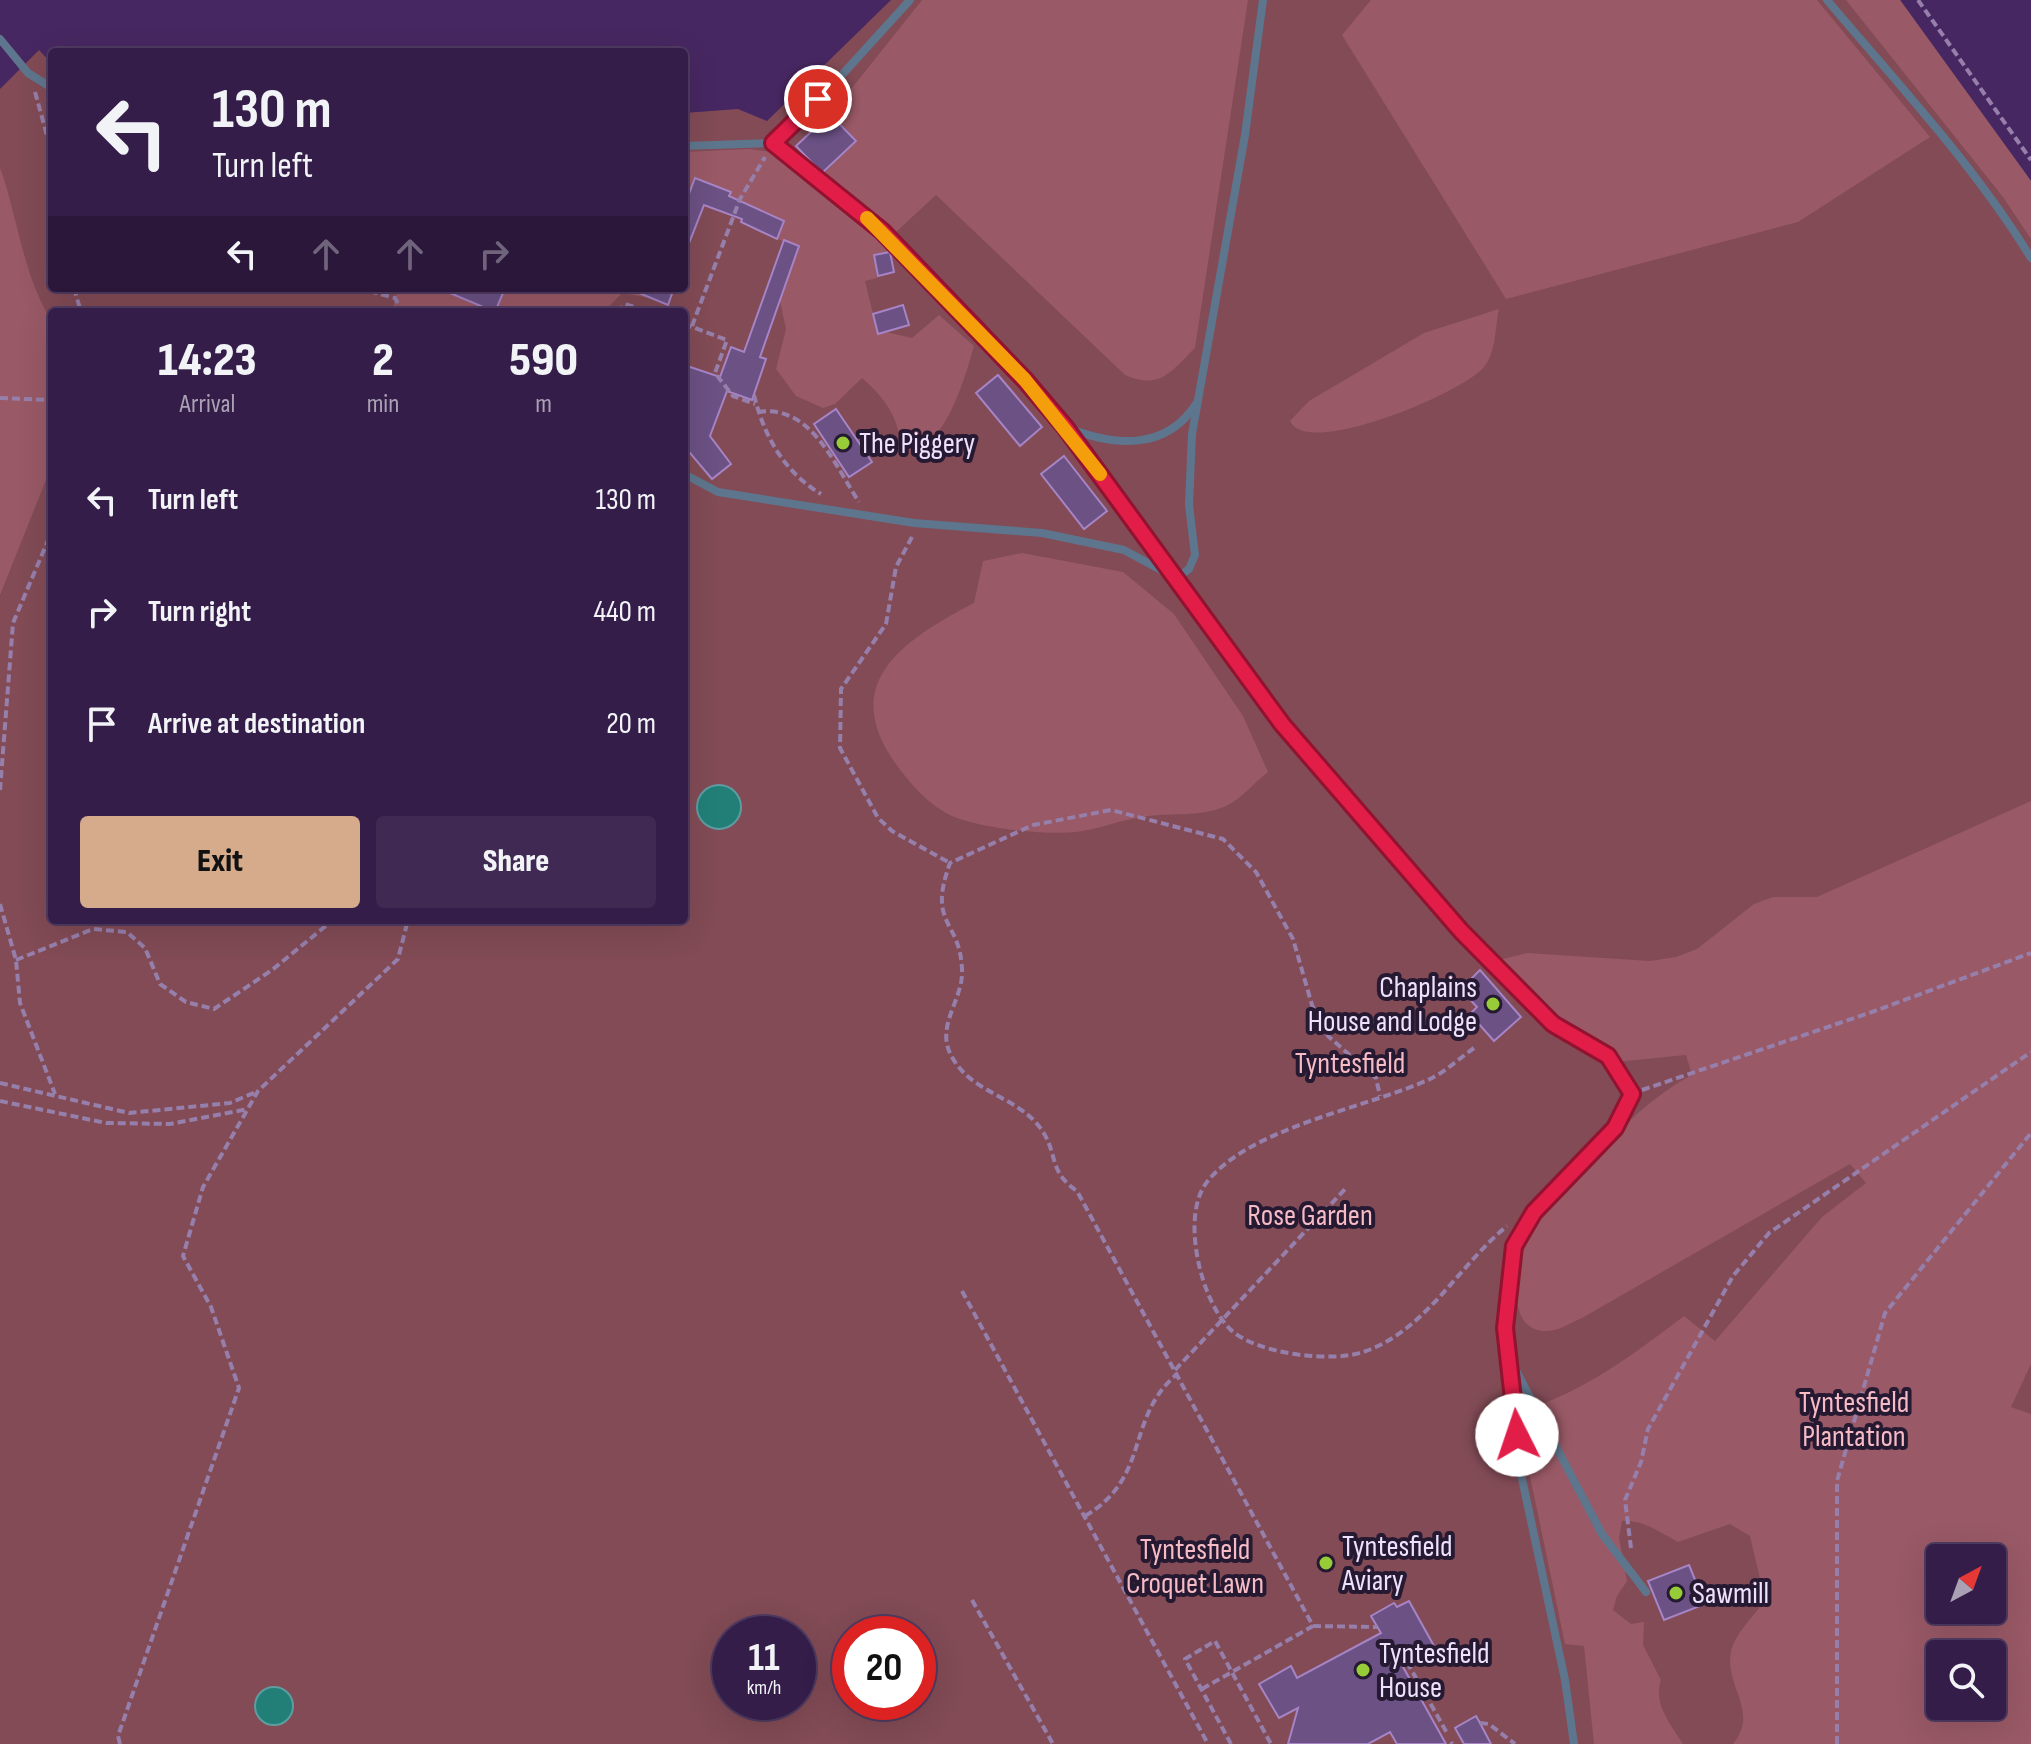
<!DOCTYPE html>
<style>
:root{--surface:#351d49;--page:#402a53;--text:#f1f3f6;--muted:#aaa2b4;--line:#4f3b61;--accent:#d6ab8b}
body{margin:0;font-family:"Sofia Sans Condensed",sans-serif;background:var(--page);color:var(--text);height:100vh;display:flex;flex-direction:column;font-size:30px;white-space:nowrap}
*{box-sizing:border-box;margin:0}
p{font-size:26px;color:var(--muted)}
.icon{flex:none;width:44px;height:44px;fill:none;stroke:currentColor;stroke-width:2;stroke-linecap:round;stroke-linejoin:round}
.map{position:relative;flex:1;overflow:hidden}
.panel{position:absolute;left:48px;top:308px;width:640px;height:616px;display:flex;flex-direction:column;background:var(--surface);border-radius:8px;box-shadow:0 8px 32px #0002,0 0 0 2px var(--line)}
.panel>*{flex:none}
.banner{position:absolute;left:48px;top:48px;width:640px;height:244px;border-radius:8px;box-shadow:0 8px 32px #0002,0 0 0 2px var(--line);background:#351d49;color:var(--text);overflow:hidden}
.needle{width:52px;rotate:41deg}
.controls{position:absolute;left:1926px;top:1544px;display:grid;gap:16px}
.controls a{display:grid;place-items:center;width:80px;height:80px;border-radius:8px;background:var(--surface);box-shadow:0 8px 32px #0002,0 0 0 2px var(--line);font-size:40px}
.speed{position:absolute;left:712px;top:1616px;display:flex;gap:16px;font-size:40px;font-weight:700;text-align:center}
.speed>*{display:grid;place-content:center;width:104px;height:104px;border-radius:50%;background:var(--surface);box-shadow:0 8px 32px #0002,0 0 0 2px var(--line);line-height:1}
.speed small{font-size:20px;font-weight:400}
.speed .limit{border:12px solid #d22;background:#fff;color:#111}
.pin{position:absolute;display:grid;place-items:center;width:68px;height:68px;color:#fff;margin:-34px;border:4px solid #fff;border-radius:50%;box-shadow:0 2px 8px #0007}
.me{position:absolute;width:88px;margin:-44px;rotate:356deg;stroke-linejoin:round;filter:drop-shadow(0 0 6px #0008)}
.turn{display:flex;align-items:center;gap:28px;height:168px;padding:0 32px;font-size:36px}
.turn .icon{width:104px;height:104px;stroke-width:2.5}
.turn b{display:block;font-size:56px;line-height:68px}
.lanes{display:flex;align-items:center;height:76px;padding:0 32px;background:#0003;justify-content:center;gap:40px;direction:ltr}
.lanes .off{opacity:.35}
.eta{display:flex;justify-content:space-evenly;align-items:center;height:136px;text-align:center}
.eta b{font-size:48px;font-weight:800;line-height:56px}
.primary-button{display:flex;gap:16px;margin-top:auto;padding:16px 32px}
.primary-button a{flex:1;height:92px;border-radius:8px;background:var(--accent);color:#111;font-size:32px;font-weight:800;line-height:92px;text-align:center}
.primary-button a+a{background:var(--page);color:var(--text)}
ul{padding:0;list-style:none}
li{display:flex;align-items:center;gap:24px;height:112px;padding:0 32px}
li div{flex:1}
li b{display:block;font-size:30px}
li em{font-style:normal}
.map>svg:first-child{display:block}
.green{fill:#824b56;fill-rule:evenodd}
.forest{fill:#995966;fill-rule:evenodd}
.water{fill:#217f78;stroke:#5e9ca0;stroke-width:2}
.building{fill:#6b5184;stroke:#a684c6;stroke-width:2}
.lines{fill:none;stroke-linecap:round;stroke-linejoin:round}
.path{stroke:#967fab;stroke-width:4;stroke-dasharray:8 4;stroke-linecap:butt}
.service{stroke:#5e768d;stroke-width:8}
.route-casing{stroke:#92132f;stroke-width:20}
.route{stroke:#e11d48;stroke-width:14}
.slow{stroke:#f59e0b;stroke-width:14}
.poi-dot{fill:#97cb38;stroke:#261932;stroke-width:3}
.labels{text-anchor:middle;stroke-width:8;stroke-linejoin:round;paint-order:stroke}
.poi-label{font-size:30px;fill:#eee1fd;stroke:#261932;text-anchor:start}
.park-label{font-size:30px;fill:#f6bbc5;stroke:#261932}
</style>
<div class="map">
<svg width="2031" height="1744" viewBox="0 0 2031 1744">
<rect width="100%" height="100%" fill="#472761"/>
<path class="green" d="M891 0H1900L2031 181V1744H0V596L48 474 52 465V920H684V312H52V322L40 303 23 254 0 167V89L39 50 52 64V288H684V113L738 109 767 121ZM1940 1558H1992V1610H1940ZM730 1634H798V1702H730ZM850 1634H918V1702H850ZM1940 1654H1992V1706H1940Z"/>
<g class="forest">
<path d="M922 0H1248L1195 348C1170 372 1161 390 1125 375L936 195 896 232 823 174 857 141 832 113Z"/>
<path d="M1371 0H1817L1930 137 1798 222 1506 299 1342 35Z"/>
<path d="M1846 0H1900L2031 181V239L2003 197Z"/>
<path d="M749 149 773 152 850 210 890 252 874 255 877 278 865 281 878 334 886 332 912 338 939 315 974 346C963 384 952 421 924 449L899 433C893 409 880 394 862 378L835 404 823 408 796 396 776 369 786 329 780 301 799 246 777 239 784 221 749 205 727 202 730 192 695 178 684 207V152Z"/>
<path d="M0 167C18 219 23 275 52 322V465L0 596Z"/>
<path d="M398 288H654L650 298 622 293 604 312H392Z"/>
<path d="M1499 309C1495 327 1496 353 1484 367 1463 393 1306 459 1290 421L1309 401 1424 333Z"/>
<path d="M1022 553 1123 572 1174 614 1243 716 1268 772C1255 782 1241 799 1226 806 1200 818 1170 812 1142 817 1120 820 1100 829 1077 832 1045 835 988 829 957 818 933 809 913 787 898 767 836 684 903 640 974 603L983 561Z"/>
<path d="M2031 801V1364L2011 1407 2031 1414V1744H1733C1760 1711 1724 1686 1731 1652 1734 1635 1752 1618 1762 1604L1764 1596 1750 1536 1730 1524 1678 1542C1661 1533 1642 1519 1622 1521L1619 1538 1627 1581 1617 1596 1613 1610 1631 1624 1644 1622 1643 1645 1661 1680C1653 1704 1670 1723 1683 1744H1594L1584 1646 1565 1644 1521 1433 1520 1412C1585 1391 1630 1357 1684 1316L1715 1341 1822 1217 1866 1183 1850 1164 1582 1318C1572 1322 1559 1331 1548 1331 1496 1333 1521 1243 1537 1219 1550 1201 1567 1185 1582 1169 1617 1133 1647 1099 1692 1075L1686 1055 1616 1062 1534 996 1499 960 1527 953 1650 961 1676 957 1697 949 1754 904 1773 897H1817ZM1940 1558H1992V1610H1940ZM1940 1654H1992V1706H1940Z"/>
</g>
<g class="water">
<circle cx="719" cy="807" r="22"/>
<circle cx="274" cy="1706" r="19"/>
</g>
<g class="building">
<path d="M830 114 856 141 822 173 796 146Z"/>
<path d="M695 178 731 192 729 196 784 221 777 239 741 222 742 219 704 205 684 256V207Z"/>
<path d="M784 240 799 246 760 357 766 359 752 400 727 391 710 436 731 464 712 479 684 446V365L720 377 731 347 744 352Z"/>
<path d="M890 252 894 272 878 276 874 255Z"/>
<path d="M438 288H491L503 293 495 312Z"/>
<path d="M627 288H674L668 305Z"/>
<path d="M903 305 909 325 878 334 873 314Z"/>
<path d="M998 375 1042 427 1020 446 976 393Z"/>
<path d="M836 409 872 462 849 477 814 424Z"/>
<path d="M1064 456 1107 511 1084 529 1041 474Z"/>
<path d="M1480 970 1521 1017 1494 1041 1470 1014 1477 1007 1466 995 1475 987 1469 981Z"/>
<path d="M1689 1565 1705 1604 1664 1620 1648 1581Z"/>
<path d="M1409 1601 1434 1646 1402 1665 1446 1744H1397L1390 1732 1368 1744H1288L1298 1708 1279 1718 1259 1684 1291 1666 1297 1678 1381 1633 1371 1616 1394 1603 1397 1607Z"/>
<path d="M1476 1716 1480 1723 1491 1744H1464L1455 1728Z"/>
</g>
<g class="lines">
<g class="path">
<path d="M1918 0 2031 160"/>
<path d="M35 92 48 139 52 188"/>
<path d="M74 288 81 312"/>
<path d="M358 288 395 298 403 312"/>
<path d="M617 312 625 304 650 312"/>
<path d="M684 324 727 340 715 373 733 396 755 404"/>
<path d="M692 326 740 199 765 157"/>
<path d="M754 395C764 436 784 472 821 494"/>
<path d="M0 398 52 400"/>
<path d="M758 412C811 404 834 464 859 502"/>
<path d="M912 537 896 567 886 624 841 689 840 748 878 818 892 831 950 863"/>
<path d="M0 790 13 623 52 531"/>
<path d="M0 904 16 960 20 1003 55 1094"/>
<path d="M16 960 93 929 127 932 145 948 160 984 186 1002 214 1009 272 970 333 920"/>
<path d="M1474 1048C1460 1058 1445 1072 1430 1079 1367 1108 1250 1127 1207 1182 1180 1216 1201 1301 1230 1329 1255 1354 1331 1363 1363 1352 1425 1332 1459 1265 1507 1226"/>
<path d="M0 1083 129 1113 230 1103 256 1092"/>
<path d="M1642 1090 1872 1012 2031 953"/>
<path d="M0 1101 106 1123 170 1124 248 1109"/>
<path d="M962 1291 1208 1744"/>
<path d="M1175 1370 1346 1188"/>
<path d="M1085 1516C1151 1477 1125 1419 1176 1375"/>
<path d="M1631 1548 1625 1500 1641 1462 1648 1429 1733 1276 1769 1233 2031 1052"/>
<path d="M972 1600 1053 1744"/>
<path d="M1313 1626 1377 1627"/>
<path d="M1407 1662 1447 1733"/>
<path d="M1202 1689 1313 1626 1077 1191C1046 1170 1060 1152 1038 1125 1014 1096 971 1092 952 1057 934 1026 964 1000 962 969 960 919 927 926 950 863L1033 825 1111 810 1223 839 1256 872 1293 939 1312 1005 1328 1036 1376 1078 1380 1096"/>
<path d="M1480 1723 1489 1724 1515 1744"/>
<path d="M1451 1742 1452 1744"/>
<path d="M120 1744 118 1736 239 1388 211 1307 183 1256 203 1187 258 1091 398 959 408 920"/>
<path d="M1231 1744 1185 1659 1215 1641 1271 1744"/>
<path d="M1837 1744V1481L1885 1313 2031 1133"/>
</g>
<g class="service">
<path d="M1827 0C1897 83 1974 165 2031 258"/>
<path d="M0 39 28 73 52 88"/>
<path d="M773 143 840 77 910 0"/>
<path d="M684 146 773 143 882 231 1025 380 1065 427 1282 724 1461 931 1553 1024 1608 1056 1632 1094 1615 1128 1522 1227 1514 1246 1505 1328 1518 1460 1565 1680 1574 1744"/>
<path d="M1066 427C1112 446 1165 452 1196 404"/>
<path d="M684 474 718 492 914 523 1042 533 1124 550 1172 576"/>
<path d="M1177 578 1189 569 1195 555 1189 505 1192 434 1245 135 1263 0"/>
<path d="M1513 1365 1602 1534 1646 1592"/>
</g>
</g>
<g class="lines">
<g class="route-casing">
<path id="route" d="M818 99 773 143 882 231 1025 380 1065 427 1282 724 1461 931 1553 1024 1608 1056 1632 1094 1615 1128 1534 1212 1514 1246 1505 1328 1517 1435"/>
</g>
<use href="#route" class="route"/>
<path class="slow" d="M867 218 1025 380 1100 474"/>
</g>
<g class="poi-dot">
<circle cx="843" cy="443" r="8"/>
<circle cx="1493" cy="1004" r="8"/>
<circle cx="1326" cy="1563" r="8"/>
<circle cx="1676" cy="1593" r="8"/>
<circle cx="1363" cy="1670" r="8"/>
</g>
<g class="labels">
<g class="poi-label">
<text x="859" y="453">The Piggery</text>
<text x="1477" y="997" text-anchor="end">Chaplains<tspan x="1477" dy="34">House and Lodge</tspan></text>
<text x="1342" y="1556">Tyntesfield<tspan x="1342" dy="34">Aviary</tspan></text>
<text x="1692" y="1603">Sawmill</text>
<text x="1379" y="1663">Tyntesfield<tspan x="1379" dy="34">House</tspan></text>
</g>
<g class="park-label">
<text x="1350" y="1073">Tyntesfield</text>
<text x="1310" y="1225">Rose Garden</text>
<text x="1854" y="1412">Tyntesfield<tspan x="1854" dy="34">Plantation</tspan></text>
<text x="1195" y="1559">Tyntesfield<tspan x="1195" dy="34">Croquet Lawn</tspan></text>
</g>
</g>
</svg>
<div class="controls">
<a><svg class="needle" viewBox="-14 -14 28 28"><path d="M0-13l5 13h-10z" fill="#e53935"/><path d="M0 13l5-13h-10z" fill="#aaa2b4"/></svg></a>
<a><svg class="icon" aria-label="search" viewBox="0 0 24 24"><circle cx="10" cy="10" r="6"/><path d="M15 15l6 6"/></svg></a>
</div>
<div class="speed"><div>11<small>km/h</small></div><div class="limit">20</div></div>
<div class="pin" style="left:818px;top:99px;background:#d93025"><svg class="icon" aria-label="arrive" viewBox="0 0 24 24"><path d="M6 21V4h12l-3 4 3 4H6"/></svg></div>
<svg class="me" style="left:1517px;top:1435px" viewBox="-20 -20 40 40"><circle r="19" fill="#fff"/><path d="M0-13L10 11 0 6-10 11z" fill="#e11d48"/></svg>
<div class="banner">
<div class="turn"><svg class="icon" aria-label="left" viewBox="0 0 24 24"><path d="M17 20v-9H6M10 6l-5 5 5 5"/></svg><div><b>130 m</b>Turn left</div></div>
<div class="lanes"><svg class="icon" aria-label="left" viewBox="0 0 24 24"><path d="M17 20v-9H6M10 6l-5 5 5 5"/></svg><svg class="icon off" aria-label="ahead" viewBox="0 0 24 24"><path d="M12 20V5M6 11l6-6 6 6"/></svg><svg class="icon off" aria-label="ahead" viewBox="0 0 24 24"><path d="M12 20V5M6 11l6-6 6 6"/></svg><svg class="icon off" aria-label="right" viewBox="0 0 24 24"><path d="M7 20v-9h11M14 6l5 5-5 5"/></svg></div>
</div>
<section class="panel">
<div class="eta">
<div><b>14:23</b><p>Arrival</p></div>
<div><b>2</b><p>min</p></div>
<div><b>590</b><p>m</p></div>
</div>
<ul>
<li><svg class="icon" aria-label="left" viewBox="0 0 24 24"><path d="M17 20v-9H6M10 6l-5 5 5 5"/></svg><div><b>Turn left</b></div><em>130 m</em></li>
<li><svg class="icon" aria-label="right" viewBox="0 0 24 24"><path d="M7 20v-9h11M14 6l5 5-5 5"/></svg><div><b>Turn right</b></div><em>440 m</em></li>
<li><svg class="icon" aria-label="arrive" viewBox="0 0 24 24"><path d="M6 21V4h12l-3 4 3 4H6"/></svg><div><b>Arrive at destination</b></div><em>20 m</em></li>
</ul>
<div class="primary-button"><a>Exit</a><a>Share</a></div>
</section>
</div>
